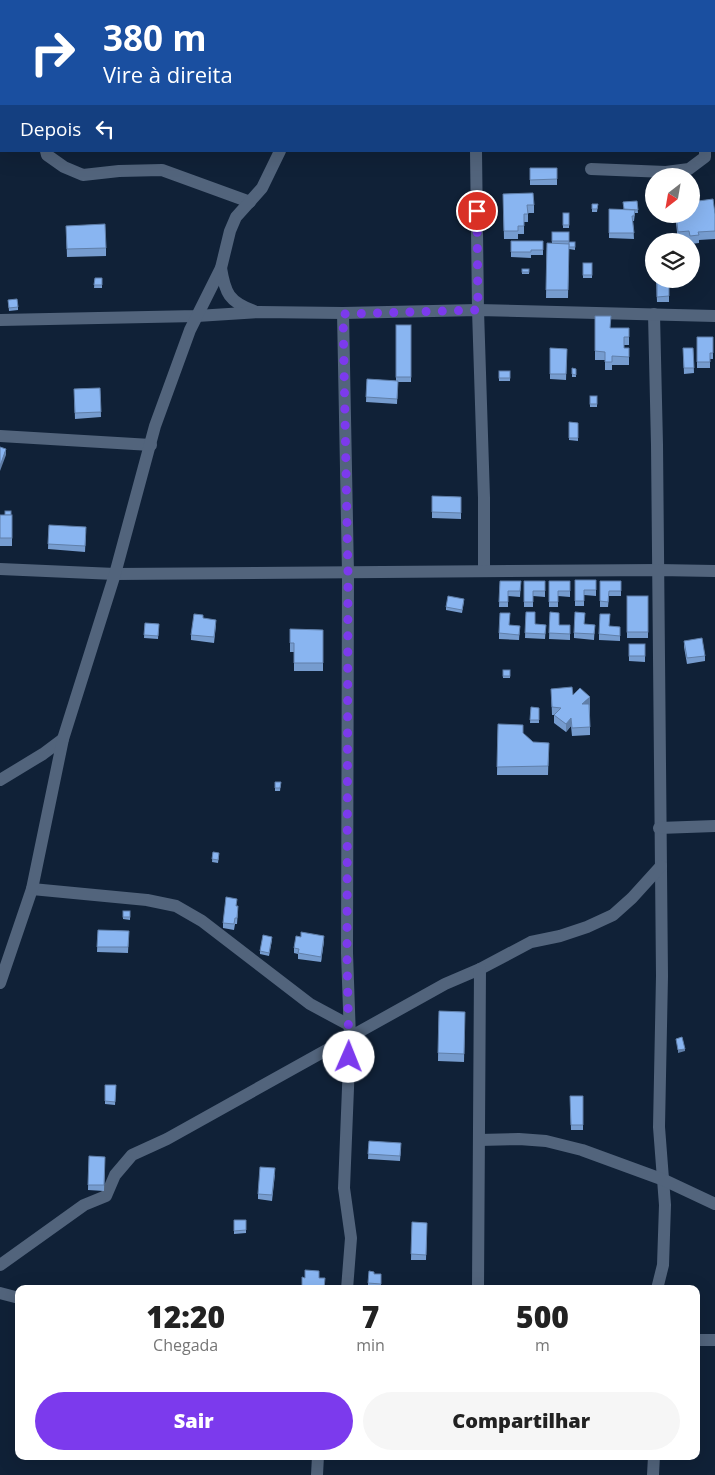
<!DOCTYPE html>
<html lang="pt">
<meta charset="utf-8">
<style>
:root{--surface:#fff;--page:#f6f6f6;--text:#222;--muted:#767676;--accent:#7c3aed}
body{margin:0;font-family:"Open Sans",sans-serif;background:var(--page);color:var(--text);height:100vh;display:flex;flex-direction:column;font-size:19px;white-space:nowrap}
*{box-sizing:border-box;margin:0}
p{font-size:16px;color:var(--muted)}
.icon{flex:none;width:28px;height:28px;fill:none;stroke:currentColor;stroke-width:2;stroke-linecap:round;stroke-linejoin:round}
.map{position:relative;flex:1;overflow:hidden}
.panel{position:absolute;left:15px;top:1285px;width:685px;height:175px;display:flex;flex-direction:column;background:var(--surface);border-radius:10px;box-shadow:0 5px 20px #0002}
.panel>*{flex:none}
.hud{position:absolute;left:0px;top:0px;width:715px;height:152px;box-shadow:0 5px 20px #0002;background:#1a4fa0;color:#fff;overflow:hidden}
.needle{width:32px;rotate:211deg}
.fabs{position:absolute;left:645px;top:168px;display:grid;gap:10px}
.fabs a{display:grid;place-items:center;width:55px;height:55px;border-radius:50%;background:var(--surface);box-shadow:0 5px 20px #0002;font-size:25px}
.pin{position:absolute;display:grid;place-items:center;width:42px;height:42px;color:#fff;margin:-21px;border:2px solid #fff;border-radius:50%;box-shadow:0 1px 5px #0007}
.me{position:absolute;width:55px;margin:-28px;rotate:1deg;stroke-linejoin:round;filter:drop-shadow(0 0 4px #0008)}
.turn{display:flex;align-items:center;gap:18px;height:105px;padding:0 20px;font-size:22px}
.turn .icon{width:65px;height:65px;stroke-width:2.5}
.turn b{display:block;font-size:35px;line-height:42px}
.then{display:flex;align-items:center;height:48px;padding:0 20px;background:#0003;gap:10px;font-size:19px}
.eta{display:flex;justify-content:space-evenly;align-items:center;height:85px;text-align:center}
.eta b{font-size:30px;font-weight:800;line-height:35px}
.cta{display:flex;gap:10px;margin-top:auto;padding:10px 20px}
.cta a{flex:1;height:58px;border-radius:30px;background:var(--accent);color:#fff;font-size:20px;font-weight:800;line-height:58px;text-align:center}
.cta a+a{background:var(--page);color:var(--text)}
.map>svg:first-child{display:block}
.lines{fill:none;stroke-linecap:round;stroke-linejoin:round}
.street{stroke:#52647c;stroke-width:12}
.wall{fill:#769ccf}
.shaded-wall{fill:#607fa9}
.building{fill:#89b5f1;stroke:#607fa9}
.route{stroke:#7c3aed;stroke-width:9;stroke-dasharray:0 16.2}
</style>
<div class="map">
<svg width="715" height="1475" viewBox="0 0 715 1475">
<rect width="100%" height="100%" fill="#102137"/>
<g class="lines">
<g class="street">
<path d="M25 0 26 1"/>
<path d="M38 1V0"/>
<path d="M705 1 706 0"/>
<path d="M0 48 1 47"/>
<path d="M46 151 47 155 64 167 83 175 119 171 162 170 250 202"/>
<path d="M476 151 478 310 484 498V571"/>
<path d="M591 169 666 172 689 169 705 157V151"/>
<path d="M221 268C225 293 229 302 254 311"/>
<path d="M343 313 348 573 347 953 350 1038 344 1188 351 1238 347 1289"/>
<path d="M654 314 657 445 662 976 659 1127 665 1205 663 1265 657 1289"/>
<path d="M0 320 197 316 259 312 343 313 478 310 715 316"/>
<path d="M0 436 151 445"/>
<path d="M0 569 115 574 658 570 715 571"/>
<path d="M0 780 43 754 63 739"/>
<path d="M659 828 715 826"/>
<path d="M32 889 147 900 176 906 202 921 310 1004 349 1025"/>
<path d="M0 983 32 889 63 739 115 574 155 426 190 330 221 268 230 231 236 217 262 188 280 151"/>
<path d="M479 1140 519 1139 546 1141 582 1150 664 1180 715 1204"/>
<path d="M0 1265 84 1205 106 1196 115 1175 132 1155 167 1139 445 984 480 969 531 942 560 936 587 927 613 915 632 898 661 866"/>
<path d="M478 1289 480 969"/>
<path d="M0 1293 19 1298"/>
<path d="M696 1340H715"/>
<path d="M317 1475 318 1456"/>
<path d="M653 1475 654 1456"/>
</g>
</g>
<g class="wall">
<rect x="530" y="168" width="27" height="17"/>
<path d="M503 194 534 205V213H528V222H524V234H518V239H504Z"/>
<path d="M637 201 638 213H635L634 221H633L634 239 609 238V209H623Z"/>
<path d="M592 204H598L597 212H592Z"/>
<rect x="563" y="213" width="6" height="15"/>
<path d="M675 214H715V239L699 240V243L691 244V241H689V240L678 241Z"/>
<path d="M66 226 106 248V256L67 257Z"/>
<path d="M552 232 569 241V244H552Z"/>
<path d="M511 241H543V255H531V258L511 257Z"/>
<path d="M569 242H575V250L569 249Z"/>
<path d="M547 243 569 244 568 298H546Z"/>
<rect x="583" y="263" width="9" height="15"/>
<rect x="522" y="269" width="7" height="5"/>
<path d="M95 278H102V288H94Z"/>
<path d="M656 279H669V302H657Z"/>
<path d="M8 300 18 307V310L9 311Z"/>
<path d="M595 316 611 328H629V345H624V348H629V365H612V370H605V360H595Z"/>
<path d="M396 325H411V382H398L397 404 366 402 367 379 396 381Z"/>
<path d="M697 337H713V359H710V368H697Z"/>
<path d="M550 348 567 349 566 380 550 379Z"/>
<path d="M683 348H693L694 373 684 374Z"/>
<path d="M572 368 576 369V377H572Z"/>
<rect x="499" y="371" width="11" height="10"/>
<path d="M100 388 101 417 75 419 74 389Z"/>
<rect x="590" y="396" width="7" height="11"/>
<path d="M569 422 578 423V441L569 440Z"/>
<path d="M432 496 461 497V519L432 518Z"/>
<rect x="0" y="515" width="12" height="31"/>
<path d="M49 525 86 532 85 552 48 549Z"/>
<path d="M575 580H596V596L584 595V606H575Z"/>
<path d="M500 581H521L520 597 508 596V607H499Z"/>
<path d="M524 581H545V597L533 596V607H524Z"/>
<path d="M549 581H570V597L558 596V607H549Z"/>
<path d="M600 581H621V596H609L608 607H600Z"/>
<rect x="627" y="596" width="21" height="42"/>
<path d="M464 601 462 613 446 610V607Z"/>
<path d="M526 612 535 624 546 625 545 639 525 638Z"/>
<path d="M550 612 559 625H570V640L549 639Z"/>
<path d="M203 618 216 625 214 643 191 640V635Z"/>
<path d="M145 623 159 624 158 639 144 638Z"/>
<path d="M584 624 595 625 594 640 574 638V633Z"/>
<path d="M509 625 520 626 519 640 499 639V633Z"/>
<path d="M610 626 620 627V641L599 640V634Z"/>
<path d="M290 629 323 630V671H294V652H290Z"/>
<path d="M684 641 705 656V661L687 664 684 647Z"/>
<path d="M629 644H645V662L629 661Z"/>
<rect x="503" y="670" width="7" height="8"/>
<path d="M551 689 573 695 590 705V735L572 736 571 726 566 732 554 723V715H552Z"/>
<path d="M531 707 539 708V723H530Z"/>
<path d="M498 724 523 733 533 742 549 743 548 775H497Z"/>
<path d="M275 782H281L280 791H275Z"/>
<path d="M213 852 219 855 218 863 212 862Z"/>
<path d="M237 906 238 911 237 924H235L234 930 223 928V923Z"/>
<path d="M123 911H130V920L123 919Z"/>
<path d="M98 930 129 931 128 953 97 952Z"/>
<path d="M272 940 269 956 260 954V951Z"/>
<path d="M324 941 321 962 298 959V954L294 953V948Z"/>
<path d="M439 1011 465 1012 464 1062 438 1061Z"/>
<path d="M105 1085H116L115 1105 105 1104Z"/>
<path d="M570 1096H583V1130H571Z"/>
<path d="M369 1141 401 1148 400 1161 368 1159Z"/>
<path d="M89 1156 105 1157 104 1191 88 1190Z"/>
<path d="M275 1174 272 1201 258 1199V1194Z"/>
<path d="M234 1220H246V1233L234 1234Z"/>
<path d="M412 1222 427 1223 426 1260H411Z"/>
<path d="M374 1274H381V1287L368 1286V1283Z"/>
</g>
<g class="shaded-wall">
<path d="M6 449V455L0 471V466Z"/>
<path d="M590 697V705L582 712V704Z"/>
<path d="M571 718V726L566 732V724Z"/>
<path d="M324 936V941L321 962V957Z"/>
<path d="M685 1049V1051L678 1053V1050Z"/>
</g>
<g class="building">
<rect x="433" y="0" width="23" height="1"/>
<path d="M469 0H515L514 1H469Z"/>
<rect x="650" y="0" width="12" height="1"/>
<path d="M530 168H557V179L530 180Z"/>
<path d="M533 193 534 205H527L528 214H524V226H518V231H504L503 194Z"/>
<path d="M713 199 715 214V231L698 232 699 235 690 236 689 231 678 232 676 214H691V202Z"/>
<path d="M637 201 638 210 624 209 623 202Z"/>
<path d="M592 204H598L597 209H592Z"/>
<path d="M609 209 635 210 634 216H632L634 233H609Z"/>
<rect x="563" y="213" width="6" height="12"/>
<path d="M105 224 106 248 67 249 66 226Z"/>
<rect x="552" y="232" width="17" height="9"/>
<path d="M511 241H543V250H531V252H511Z"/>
<rect x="569" y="242" width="6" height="5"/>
<path d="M547 243 569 244 568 290H546Z"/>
<rect x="583" y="263" width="9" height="12"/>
<rect x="522" y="269" width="7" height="3"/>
<path d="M95 278H102V285H94Z"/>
<path d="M657 279H669V296L657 297Z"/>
<path d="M17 299 18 307 9 308 8 300Z"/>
<path d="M595 316H611L610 328H629V337H624V348H629V357L612 356V362H605V352L595 351Z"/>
<rect x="396" y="325" width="15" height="52"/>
<path d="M697 337H713V353H710V362H697Z"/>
<path d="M550 348 567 349 566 374H550Z"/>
<path d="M683 348H693L694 368H684Z"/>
<path d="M572 368 576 369V375L572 374Z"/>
<rect x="499" y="371" width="11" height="7"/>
<path d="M367 379 398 381 397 399 366 397Z"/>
<path d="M100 388 101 412 75 413 74 389Z"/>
<rect x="590" y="396" width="7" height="8"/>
<path d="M569 422 578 423V438H569Z"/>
<path d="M0 447 6 449 0 466Z"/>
<path d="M432 496 461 497V513L432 512Z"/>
<rect x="5" y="511" width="6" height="4"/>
<rect x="0" y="515" width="12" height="23"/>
<path d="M49 525 86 527 85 546 48 544Z"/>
<path d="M575 580H596V590H584V601H575Z"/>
<path d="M500 581H521L520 591H508V602H499Z"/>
<path d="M524 581H545V591H533V602H524Z"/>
<path d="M549 581H570V591H558V602H549Z"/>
<path d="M600 581H621V591H609L608 602 600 601Z"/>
<path d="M448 596 464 599 462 610 446 607Z"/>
<rect x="627" y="596" width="21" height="36"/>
<path d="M526 612H535V624L546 625 545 634 525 633Z"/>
<path d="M550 612 559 613V625H570V634L549 633Z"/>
<path d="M575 612 585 613 584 624 595 625 594 634 574 633Z"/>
<path d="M500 613H510L509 625 520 626 519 635 499 633Z"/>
<path d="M194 614 203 615V618L216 620 214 637 191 635Z"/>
<path d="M600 614H610L609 626 620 627V636L599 634Z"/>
<path d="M145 623 159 624 158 636 144 635Z"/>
<path d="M290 629 323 630V663H294V643H290Z"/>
<path d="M702 638 705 656 687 658 684 641Z"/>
<rect x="629" y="644" width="16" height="12"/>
<rect x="503" y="670" width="7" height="6"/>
<path d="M572 687 573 695 580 688 590 697 582 704H589L590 727 572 728 571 718 566 724 554 715 561 708 552 707 551 689Z"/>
<path d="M531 707 539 708V720H530Z"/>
<path d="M498 724 523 725V733L533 742 549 743 548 766 497 767Z"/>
<path d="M275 782H281L280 788H275Z"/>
<path d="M213 852 219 853 218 860 212 859Z"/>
<path d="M226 897 237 899 236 906H238L237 918H235L234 924 223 923Z"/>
<rect x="123" y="911" width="7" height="6"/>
<path d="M98 930 129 931 128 947H97Z"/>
<path d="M301 932 324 936 321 957 298 953 299 949 294 948 296 936 301 937Z"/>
<path d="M263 935 272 937 269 953 260 951Z"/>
<path d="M439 1011 465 1012 464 1054 438 1053Z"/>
<path d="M682 1037 685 1049 678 1050 676 1039Z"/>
<path d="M105 1085H116L115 1102 105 1101Z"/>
<path d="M570 1096H583V1125H571Z"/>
<path d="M369 1141 401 1143 400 1156 368 1154Z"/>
<path d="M89 1156 105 1157 104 1185H88Z"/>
<path d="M260 1167 275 1168 272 1195 258 1194Z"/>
<path d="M234 1220H246V1230L234 1231Z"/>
<path d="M412 1222 427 1223 426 1255 411 1254Z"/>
<path d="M305 1270 319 1271V1278H325L324 1289H302V1277L305 1278Z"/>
<path d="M369 1271 374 1272V1274H381V1284L368 1283Z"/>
</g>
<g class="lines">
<path class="route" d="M349 1057 347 953 348 573 343 314 478 310 477 211"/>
</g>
</svg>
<div class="fabs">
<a><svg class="needle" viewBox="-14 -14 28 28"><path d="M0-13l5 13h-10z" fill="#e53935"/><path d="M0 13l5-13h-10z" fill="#767676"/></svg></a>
<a><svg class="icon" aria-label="layers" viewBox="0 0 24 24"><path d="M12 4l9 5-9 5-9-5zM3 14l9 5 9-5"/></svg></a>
</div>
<div class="pin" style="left:477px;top:211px;background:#d93025"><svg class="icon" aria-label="arrive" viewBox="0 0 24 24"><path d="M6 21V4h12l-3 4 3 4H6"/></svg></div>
<svg class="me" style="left:349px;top:1057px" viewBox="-20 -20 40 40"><circle r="19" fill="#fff"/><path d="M0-13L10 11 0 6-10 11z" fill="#7c3aed"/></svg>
<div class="hud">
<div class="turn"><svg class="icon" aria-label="right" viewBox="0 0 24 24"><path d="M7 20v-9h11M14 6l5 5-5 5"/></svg><div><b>380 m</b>Vire à direita</div></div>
<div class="then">Depois<svg class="icon" aria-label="left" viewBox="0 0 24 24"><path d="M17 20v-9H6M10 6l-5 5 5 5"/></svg></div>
</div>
<section class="panel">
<div class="eta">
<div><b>12:20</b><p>Chegada</p></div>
<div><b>7</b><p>min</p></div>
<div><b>500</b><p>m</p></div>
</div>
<div class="cta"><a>Sair</a><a>Compartilhar</a></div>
</section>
</div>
